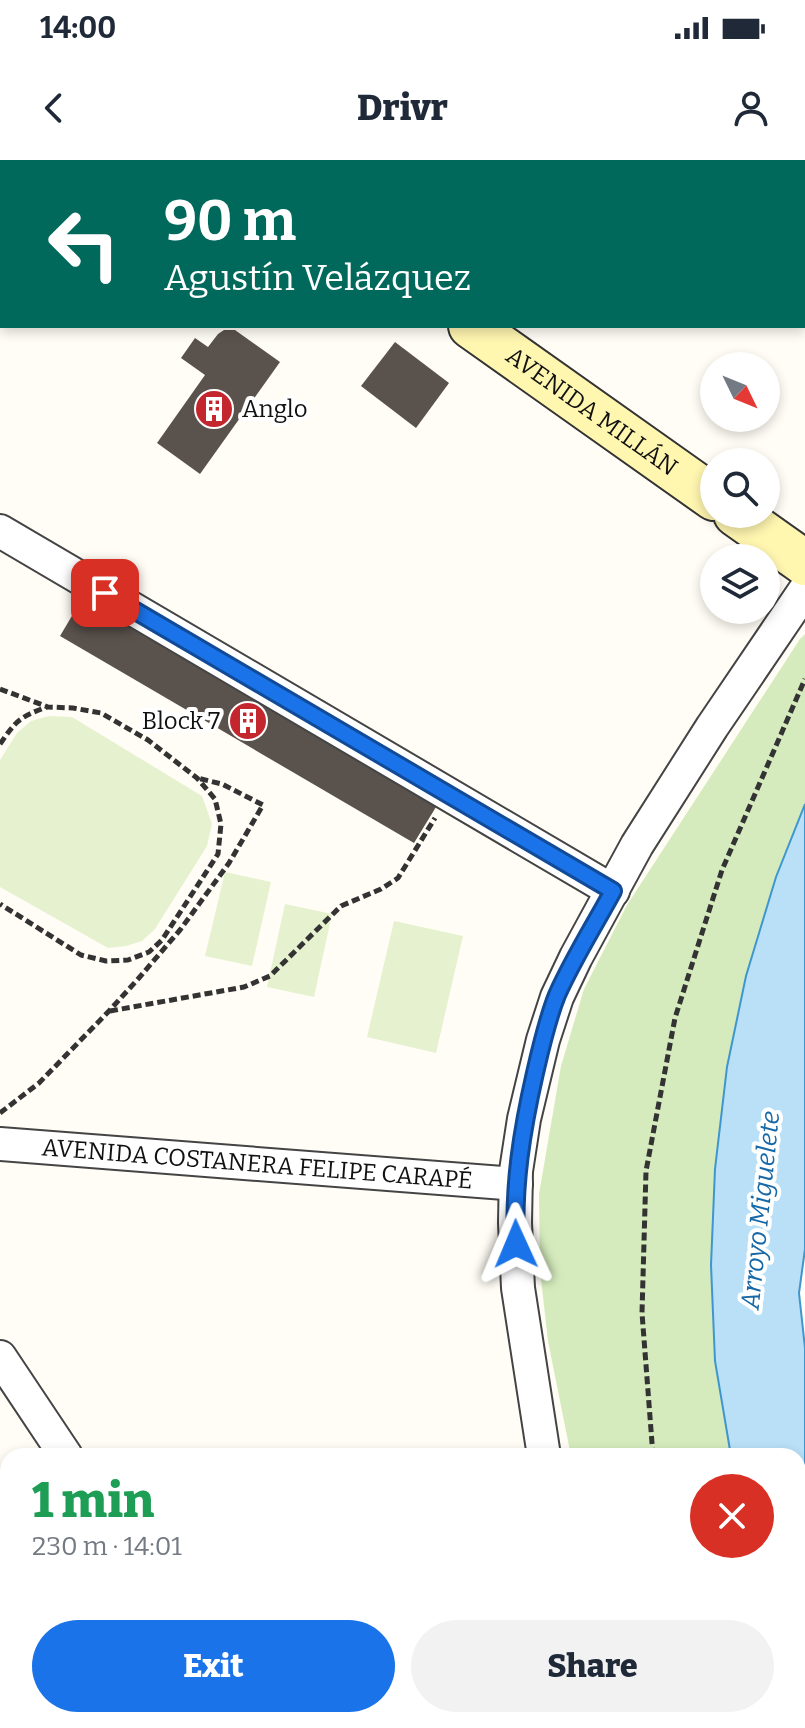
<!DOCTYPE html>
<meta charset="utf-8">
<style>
:root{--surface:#fff;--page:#f2f2f3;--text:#1f2937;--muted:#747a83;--accent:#1a73e8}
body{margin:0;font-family:Bitter,serif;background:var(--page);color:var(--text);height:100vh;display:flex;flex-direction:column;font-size:30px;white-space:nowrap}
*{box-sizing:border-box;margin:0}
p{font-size:26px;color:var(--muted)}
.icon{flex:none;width:44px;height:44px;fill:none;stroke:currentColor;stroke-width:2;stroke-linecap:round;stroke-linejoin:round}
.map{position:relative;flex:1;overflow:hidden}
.panel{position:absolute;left:0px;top:1288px;width:806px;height:280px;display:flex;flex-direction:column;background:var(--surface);border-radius:24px 24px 0 0;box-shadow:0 4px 12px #0003}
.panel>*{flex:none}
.banner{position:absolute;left:0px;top:0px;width:806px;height:168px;box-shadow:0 4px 12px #0003;background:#00695c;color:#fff;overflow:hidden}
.needle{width:52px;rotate:133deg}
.fabs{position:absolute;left:700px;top:192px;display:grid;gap:16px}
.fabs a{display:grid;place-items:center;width:80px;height:80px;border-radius:50%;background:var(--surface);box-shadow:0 4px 12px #0003;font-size:40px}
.pin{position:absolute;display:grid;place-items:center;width:68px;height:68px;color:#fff;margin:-34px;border-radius:16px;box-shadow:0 4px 12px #0006}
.me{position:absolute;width:88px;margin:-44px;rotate:359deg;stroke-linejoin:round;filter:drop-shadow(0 0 6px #0008)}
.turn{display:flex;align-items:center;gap:28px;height:168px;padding:0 32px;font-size:36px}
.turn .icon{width:104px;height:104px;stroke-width:2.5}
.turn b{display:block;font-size:56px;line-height:68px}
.round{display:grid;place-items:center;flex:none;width:84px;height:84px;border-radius:42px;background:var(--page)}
.summary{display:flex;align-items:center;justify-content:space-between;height:136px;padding:0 32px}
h1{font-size:48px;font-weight:800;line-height:60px;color:#1e9e55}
.button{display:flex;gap:16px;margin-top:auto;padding:16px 32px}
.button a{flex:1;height:92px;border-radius:48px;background:var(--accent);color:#fff;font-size:32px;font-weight:800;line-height:92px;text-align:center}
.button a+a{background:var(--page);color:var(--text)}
.status{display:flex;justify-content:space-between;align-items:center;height:56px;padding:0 40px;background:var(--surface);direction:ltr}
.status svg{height:22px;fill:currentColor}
header{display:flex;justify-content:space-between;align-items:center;height:104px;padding:0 32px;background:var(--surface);font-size:36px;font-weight:800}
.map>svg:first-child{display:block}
.green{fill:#d5ebbd}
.pitch{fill:#e6f2cf}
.water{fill:#b9e0f7;stroke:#3f96cf;stroke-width:2}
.building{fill:#5a524d}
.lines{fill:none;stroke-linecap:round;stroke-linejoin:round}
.minor-casing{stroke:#444;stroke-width:36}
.secondary-casing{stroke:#333;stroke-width:48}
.path{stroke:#333;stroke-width:5;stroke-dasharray:8 4;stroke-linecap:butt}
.minor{stroke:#fff;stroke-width:32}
.secondary{stroke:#fff6b0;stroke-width:44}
.route-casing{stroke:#114b97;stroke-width:20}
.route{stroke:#1a73e8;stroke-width:14}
.labels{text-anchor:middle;stroke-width:8;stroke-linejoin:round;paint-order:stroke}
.poi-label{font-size:24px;fill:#111;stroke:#fff;text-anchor:start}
.street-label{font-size:24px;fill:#111;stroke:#fff}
.water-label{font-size:26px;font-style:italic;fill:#1768a6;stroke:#fff}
</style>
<div class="status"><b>14:00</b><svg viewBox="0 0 49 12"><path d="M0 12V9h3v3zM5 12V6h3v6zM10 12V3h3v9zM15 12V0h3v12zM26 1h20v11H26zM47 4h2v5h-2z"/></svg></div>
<header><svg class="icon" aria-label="back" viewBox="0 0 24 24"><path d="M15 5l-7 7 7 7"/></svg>Drivr<svg class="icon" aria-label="person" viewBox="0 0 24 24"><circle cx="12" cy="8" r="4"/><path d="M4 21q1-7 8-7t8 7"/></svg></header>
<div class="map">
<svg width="805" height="1568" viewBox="0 0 805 1568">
<rect width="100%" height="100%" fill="#fffdf5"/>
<g class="green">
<path d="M805 474V644L776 717 746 816 727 907 715 1009 711 1105 715 1201 731 1296H571L548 1181 540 1110 539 1034 561 906 584 829 627 745 800 479Z"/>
<path d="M656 1560H798L801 1568H659Z"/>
</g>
<g class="pitch">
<path d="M49 556 72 557 202 636 212 664 207 686 155 769 142 781 126 786 108 788 0 727V600L17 573 31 561Z"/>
<path d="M225 712 271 722 252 806 205 796Z"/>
<path d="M285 744 332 754 314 837 267 827Z"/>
<path d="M394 761 463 776 436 893 367 877Z"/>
</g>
<path class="water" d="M805 644V1089L799 1133 805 1188V1568H801L798 1560V1296H731L715 1201 711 1105 715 1009 727 907 746 816 776 717Z"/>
<g class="building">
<path d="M224 170H235L280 202 200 314 157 283 205 215 181 198 195 178 208 187 218 174Z"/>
<path d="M395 182 449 223 416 268 361 226Z"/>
<path d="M82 439 436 647 414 683 60 476Z"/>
</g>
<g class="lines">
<g class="minor-casing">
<g id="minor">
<path d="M0 371 613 731"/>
<path id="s1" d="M0 984 516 1024"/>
<path d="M0 1197 66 1296"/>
<path d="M544 1296 518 1128 515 1063 516 1011 524 959 543 880 557 837 576 797 637 685 712 567 805 430"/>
<path d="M0 1395 8 1394"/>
<path d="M205 1560 208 1568"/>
<path d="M630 1560 633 1568"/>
<path d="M72 1568 83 1560"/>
</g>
</g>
<g class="secondary-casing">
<g id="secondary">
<path d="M229 0 232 2"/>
<path id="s2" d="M471 166 714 338"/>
<path d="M736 354 805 403"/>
</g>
</g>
<g class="path">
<path d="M0 529 48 547 73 548 101 553 148 580 197 618 215 639 221 664 218 694 162 780 149 792 128 800 106 801 81 795 0 744"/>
<path d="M0 584C16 561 19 557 47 547"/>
<path d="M110 851 244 827 270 816 341 746 381 729 398 718 435 658"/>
<path d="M0 953 39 923 109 851 138 819 180 770 229 703 263 645 222 624 197 618"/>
<path d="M653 1296 642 1153 646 1011 675 858 722 710 805 519"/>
<path d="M739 1560 741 1568"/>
</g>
<use href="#minor" class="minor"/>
<use href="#secondary" class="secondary"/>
</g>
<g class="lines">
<g class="route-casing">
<path id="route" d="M105 433 613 731C594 766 573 799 557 835 547 860 541 887 535 913 522 970 513 1025 516 1084"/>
</g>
<use href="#route" class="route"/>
</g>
<defs>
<g id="building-disc" transform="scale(2)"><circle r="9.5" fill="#c4262e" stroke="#fff"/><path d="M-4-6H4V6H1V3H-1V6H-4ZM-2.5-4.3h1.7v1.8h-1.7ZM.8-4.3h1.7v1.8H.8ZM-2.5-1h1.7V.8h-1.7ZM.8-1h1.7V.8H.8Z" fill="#fff"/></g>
</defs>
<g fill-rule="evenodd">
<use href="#building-disc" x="214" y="249"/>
<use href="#building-disc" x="248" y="561"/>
</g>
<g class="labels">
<g class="poi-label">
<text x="242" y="257">Anglo</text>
<text x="220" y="569" text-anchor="end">Block 7</text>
</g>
<g class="street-label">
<text dy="8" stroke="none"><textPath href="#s2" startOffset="148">AVENIDA MILLÁN</textPath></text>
<text dy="8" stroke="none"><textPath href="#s1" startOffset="258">AVENIDA COSTANERA FELIPE CARAPÉ</textPath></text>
</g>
<g class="water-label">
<text transform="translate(760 1050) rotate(-84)" y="9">Arroyo Miguelete</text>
</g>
</g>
</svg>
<div class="fabs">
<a><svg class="needle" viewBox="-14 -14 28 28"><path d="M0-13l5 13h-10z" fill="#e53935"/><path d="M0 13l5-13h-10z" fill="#747a83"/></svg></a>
<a><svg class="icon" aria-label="search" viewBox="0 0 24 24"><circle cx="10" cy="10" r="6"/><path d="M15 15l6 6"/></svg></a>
<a><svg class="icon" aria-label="layers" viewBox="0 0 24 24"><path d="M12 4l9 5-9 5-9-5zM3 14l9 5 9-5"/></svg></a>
</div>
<div class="pin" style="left:105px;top:433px;background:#d93025"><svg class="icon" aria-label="arrive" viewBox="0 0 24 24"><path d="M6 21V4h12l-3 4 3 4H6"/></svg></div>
<svg class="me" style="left:516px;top:1084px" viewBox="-20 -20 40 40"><path d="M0-17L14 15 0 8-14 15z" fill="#1a73e8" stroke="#fff" stroke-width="4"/></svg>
<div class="banner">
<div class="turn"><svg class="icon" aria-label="left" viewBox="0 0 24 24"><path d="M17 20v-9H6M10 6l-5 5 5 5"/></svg><div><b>90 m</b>Agustín Velázquez</div></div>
</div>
<section class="panel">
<div class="summary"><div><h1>1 min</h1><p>230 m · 14:01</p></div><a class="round" style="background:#d93025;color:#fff"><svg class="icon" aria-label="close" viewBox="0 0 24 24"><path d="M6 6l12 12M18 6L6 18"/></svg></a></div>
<div class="button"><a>Exit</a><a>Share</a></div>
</section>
</div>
